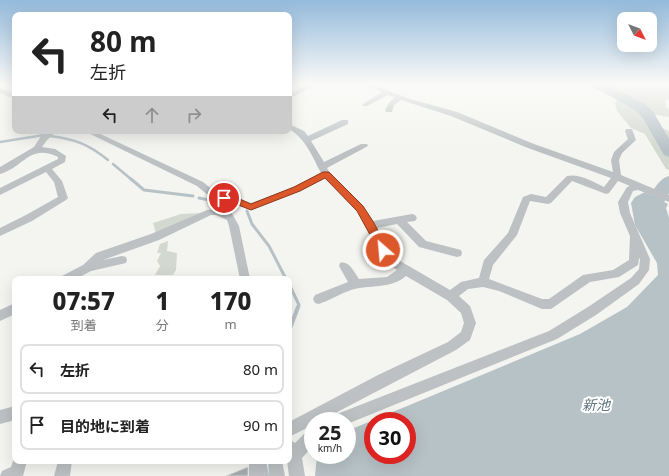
<!DOCTYPE html>
<html lang="ja">
<meta charset="utf-8">
<style>
:root{--surface:#fff;--page:#f2f2f2;--text:#222;--muted:#767676;--line:#e0e0e0}
body{margin:0;font-family:"Noto Sans","Noto Sans JP",sans-serif;background:var(--page);color:var(--text);height:100vh;display:flex;flex-direction:column;font-size:15px;white-space:nowrap}
*{box-sizing:border-box;margin:0}
p{font-size:13px;color:var(--muted)}
.icon{flex:none;width:22px;height:22px;fill:none;stroke:currentColor;stroke-width:2;stroke-linecap:round;stroke-linejoin:round}
.map{position:relative;flex:1;overflow:hidden}
.details{position:absolute;left:12px;top:276px;width:280px;height:188px;display:flex;flex-direction:column;background:var(--surface);border-radius:8px;box-shadow:0 4px 16px #0002}
.details>*{flex:none}
.banner{position:absolute;left:12px;top:12px;width:280px;height:122px;border-radius:8px;box-shadow:0 4px 16px #0002;background:#fff;color:var(--text);overflow:hidden}
.needle{width:26px;rotate:132deg}
.controls{position:absolute;left:617px;top:12px;display:grid;gap:8px}
.controls a{display:grid;place-items:center;width:40px;height:40px;border-radius:8px;background:var(--surface);box-shadow:0 4px 16px #0002;font-size:20px}
.speed{position:absolute;left:304px;top:412px;display:flex;gap:8px;font-size:20px;font-weight:700;text-align:center}
.speed>*{display:grid;place-content:center;width:52px;height:52px;border-radius:50%;background:var(--surface);box-shadow:0 4px 16px #0002;line-height:1}
.speed small{font-size:10px;font-weight:400}
.speed .limit{border:6px solid #d22;background:#fff;color:#111}
.pin{position:absolute;display:grid;place-items:center;width:34px;height:34px;color:#fff;margin:-17px;border:2px solid #fff;border-radius:50%;box-shadow:0 1px 4px #0007}
.me{position:absolute;width:44px;margin:-22px;rotate:333deg;stroke-linejoin:round;filter:drop-shadow(0 0 3px #0008)}
.turn{display:flex;align-items:center;gap:14px;height:84px;padding:0 12px;font-size:18px}
.turn .icon{width:52px;height:52px;stroke-width:2.5}
.turn b{display:block;font-size:28px;line-height:34px}
.lanes{display:flex;align-items:center;height:38px;padding:0 12px;background:#0003;justify-content:center;gap:20px;direction:ltr}
.lanes .off{opacity:.35}
.eta{display:flex;justify-content:space-evenly;align-items:center;height:68px;text-align:center}
.eta b{font-size:24px;font-weight:800;line-height:28px}
ul{padding:0;list-style:none}
li{display:flex;align-items:center;gap:12px;height:50px;margin:0 8px 6px;padding:0 4px;border:2px solid var(--line);border-radius:8px}
li div{flex:1}
li b{display:block;font-size:15px}
li em{font-style:normal}
.map>svg:first-child{display:block}
.green{fill:#d3d9d0}
.water{fill:#b7c2c7;fill-rule:evenodd}
.lines{fill:none;stroke-linecap:round;stroke-linejoin:round}
.stream-far2{stroke:#b7c2c7;stroke-width:2.5}
.stream-far1{stroke:#b7c2c7;stroke-width:3}
.stream{stroke:#b7c2c7;stroke-width:4}
.river{fill:#b7c2c7;fill-rule:evenodd}
.building{fill:#a6adb2;stroke:#d5d5d3}
.minor{fill:#bdc1c4;fill-rule:evenodd}
.route{fill:#dc5729;stroke:#8f391b}
.labels{text-anchor:middle;stroke-width:4;stroke-linejoin:round;paint-order:stroke}
.near-water-label{font-size:14px;font-style:italic;fill:#60757e;stroke:#fff}
</style>
<div class="map">
<svg width="669" height="476" viewBox="0 0 669 476">
<rect width="100%" height="100%" fill="#f4f4f0"/>
<g class="green">
<path d="M590 84H669V100L665 99 666 107 669 109V117L640 112 646 121 669 131V170L666 169 645 134 631 128 617 111 615 103 617 99 594 88Z"/>
<path d="M202 213 156 234 153 223 181 214Z"/>
<path d="M168 241 167 251 177 253 176 270 173 275H155L160 266 157 261 161 253H157L160 244Z"/>
</g>
<path class="water" d="M645 192 668 204 666 208 669 218V476H315L317 455H347V431L580 334 627 307 658 275 657 263 635 225 631 203 635 197ZM373 421H407V455H373Z"/>
<g class="lines">
<g class="stream-far2">
<path d="M50 136C75 139 88 144 108 160"/>
<path d="M0 142 44 135"/>
<path d="M113 164 132 180"/>
</g>
<g class="stream-far1">
<path d="M131 179 144 190 193 196"/>
<path d="M199 198 214 201"/>
<path d="M247 211 252 224 269 246 286 279"/>
<path d="M289 284 299 305 298 308"/>
</g>
<g class="stream">
<path d="M289 331 298 307"/>
<path d="M264 461 267 476"/>
</g>
<g class="river">
<path d="M592 84H606L645 104 654 113 669 139V157L664 155 643 118 635 110 594 87Z"/>
<path d="M669 176V193L661 208 669 225V252L663 250 645 208C649 197 657 179 669 176Z"/>
</g>
</g>
<path class="building" d="M248 467V476H226Z"/>
<g class="lines">
<g class="minor">
<path d="M309 84H317L289 99V94Z"/>
<path d="M363 84H371L410 99 457 112 534 144 613 172 611 160 614 152 628 139 625 131 626 129H632L636 140 622 153 619 160 621 175 669 195V202L638 190 633 191 628 202 630 213 650 259 649 270 639 284 596 315 557 339 347 424V421H330L332 416 337 414 549 331 588 307 631 278 639 269 640 259 639 258 638 265 619 277 590 282 551 309H542L499 291 483 287 468 289 459 296 470 306 476 323 470 340 456 350 320 421H313V425L289 437V422L378 375 448 342 461 332 464 323 461 313 447 300 406 276C389 290 370 284 351 290 340 294 330 300 319 304L315 303 313 299 315 295 348 282 339 266 340 263C349 260 354 272 359 279L387 277 397 270 387 264 357 210 325 178 300 191 251 210 225 201 239 226 250 279H240L229 226 227 220 216 215H211L159 240 103 260 122 256 126 257 127 260 126 263 91 271 76 279H61L62 276 83 265 96 253 151 234 207 210 217 209 221 210 210 197 197 186 84 131H94L203 182 218 194 232 196 251 203 294 187 321 173C312 156 306 139 289 129V124L304 131 308 136 342 120H348V124L311 141 324 162 361 144H367L368 146 327 168 329 172 363 206 373 221 412 214 415 215 417 218 415 221 407 222 426 241 461 250 462 253 461 256 457 257 419 247 397 224 377 228 395 258 450 290 461 282 479 278 484 260 508 233 523 197 531 194 546 197 567 176C579 173 594 182 604 187L611 178 528 148 451 116 401 100 394 105 392 112H386L385 110 389 103 395 97 388 95 367 106H363V104L382 92ZM572 181 606 194 609 193 618 181 630 186 627 187 618 202 620 213 630 236 629 260 613 270 583 275 549 299H542L489 279 493 265 517 235 530 201 548 204 551 203Z"/>
<path d="M0 88 15 94V99L0 93Z"/>
<path d="M48 131H57L47 140 42 147 55 149 66 156 65 162 52 169 62 181 68 198 66 200 32 221 0 236V228L26 215 58 197 54 182 46 172 0 195V188L58 159V157C30 143 24 167 0 174V167L34 147 41 136Z"/>
<path d="M15 303V314L0 321V310Z"/>
<path d="M15 406V420L0 424V410Z"/>
<path d="M313 428V446L302 458 305 476H289L287 461H289V439L295 443 308 430Z"/>
<path d="M15 456V461H27L23 476H0L2 471 11 467Z"/>
<path d="M58 461H72L70 476H54Z"/>
<path d="M249 461H263L265 476H249Z"/>
<path d="M268 461H282L285 476H269Z"/>
</g>
</g>
<linearGradient id="sky" x2="0" y2="1"><stop stop-color="#94badb"/><stop offset="0.56" stop-color="#fafaf8"/><stop offset="1" stop-color="#fafaf8" stop-opacity="0"/></linearGradient>
<rect width="669" height="150" fill="url(#sky)"/>
<path class="route" d="M323 172H329L363 206 374 223 388 250 386 253H380L357 211 325 178 300 191 251 210 231 202 221 200 220 198 224 195 235 197 251 204 294 187Z"/>
<g class="labels">
<g class="near-water-label">
<text x="596" y="410">新池</text>
</g>
</g>
</svg>
<div class="controls">
<a><svg class="needle" viewBox="-14 -14 28 28"><path d="M0-13l5 13h-10z" fill="#e53935"/><path d="M0 13l5-13h-10z" fill="#767676"/></svg></a>
</div>
<div class="speed"><div>25<small>km/h</small></div><div class="limit">30</div></div>
<div class="pin" style="left:224px;top:198px;background:#d93025"><svg class="icon" aria-label="arrive" viewBox="0 0 24 24"><path d="M6 21V4h12l-3 4 3 4H6"/></svg></div>
<svg class="me" style="left:383px;top:250px" viewBox="-20 -20 40 40"><circle r="17" fill="#dc5729" stroke="#fff" stroke-width="3"/><path d="M0-11L8 9 0 5-8 9z" fill="#fff"/></svg>
<div class="banner">
<div class="turn"><svg class="icon" aria-label="left" viewBox="0 0 24 24"><path d="M17 20v-9H6M10 6l-5 5 5 5"/></svg><div><b>80 m</b>左折</div></div>
<div class="lanes"><svg class="icon" aria-label="left" viewBox="0 0 24 24"><path d="M17 20v-9H6M10 6l-5 5 5 5"/></svg><svg class="icon off" aria-label="ahead" viewBox="0 0 24 24"><path d="M12 20V5M6 11l6-6 6 6"/></svg><svg class="icon off" aria-label="right" viewBox="0 0 24 24"><path d="M7 20v-9h11M14 6l5 5-5 5"/></svg></div>
</div>
<section class="details">
<div class="eta">
<div><b>07:57</b><p>到着</p></div>
<div><b>1</b><p>分</p></div>
<div><b>170</b><p>m</p></div>
</div>
<ul>
<li><svg class="icon" aria-label="left" viewBox="0 0 24 24"><path d="M17 20v-9H6M10 6l-5 5 5 5"/></svg><div><b>左折</b></div><em>80 m</em></li>
<li><svg class="icon" aria-label="arrive" viewBox="0 0 24 24"><path d="M6 21V4h12l-3 4 3 4H6"/></svg><div><b>目的地に到着</b></div><em>90 m</em></li>
</ul>
</section>
</div>
